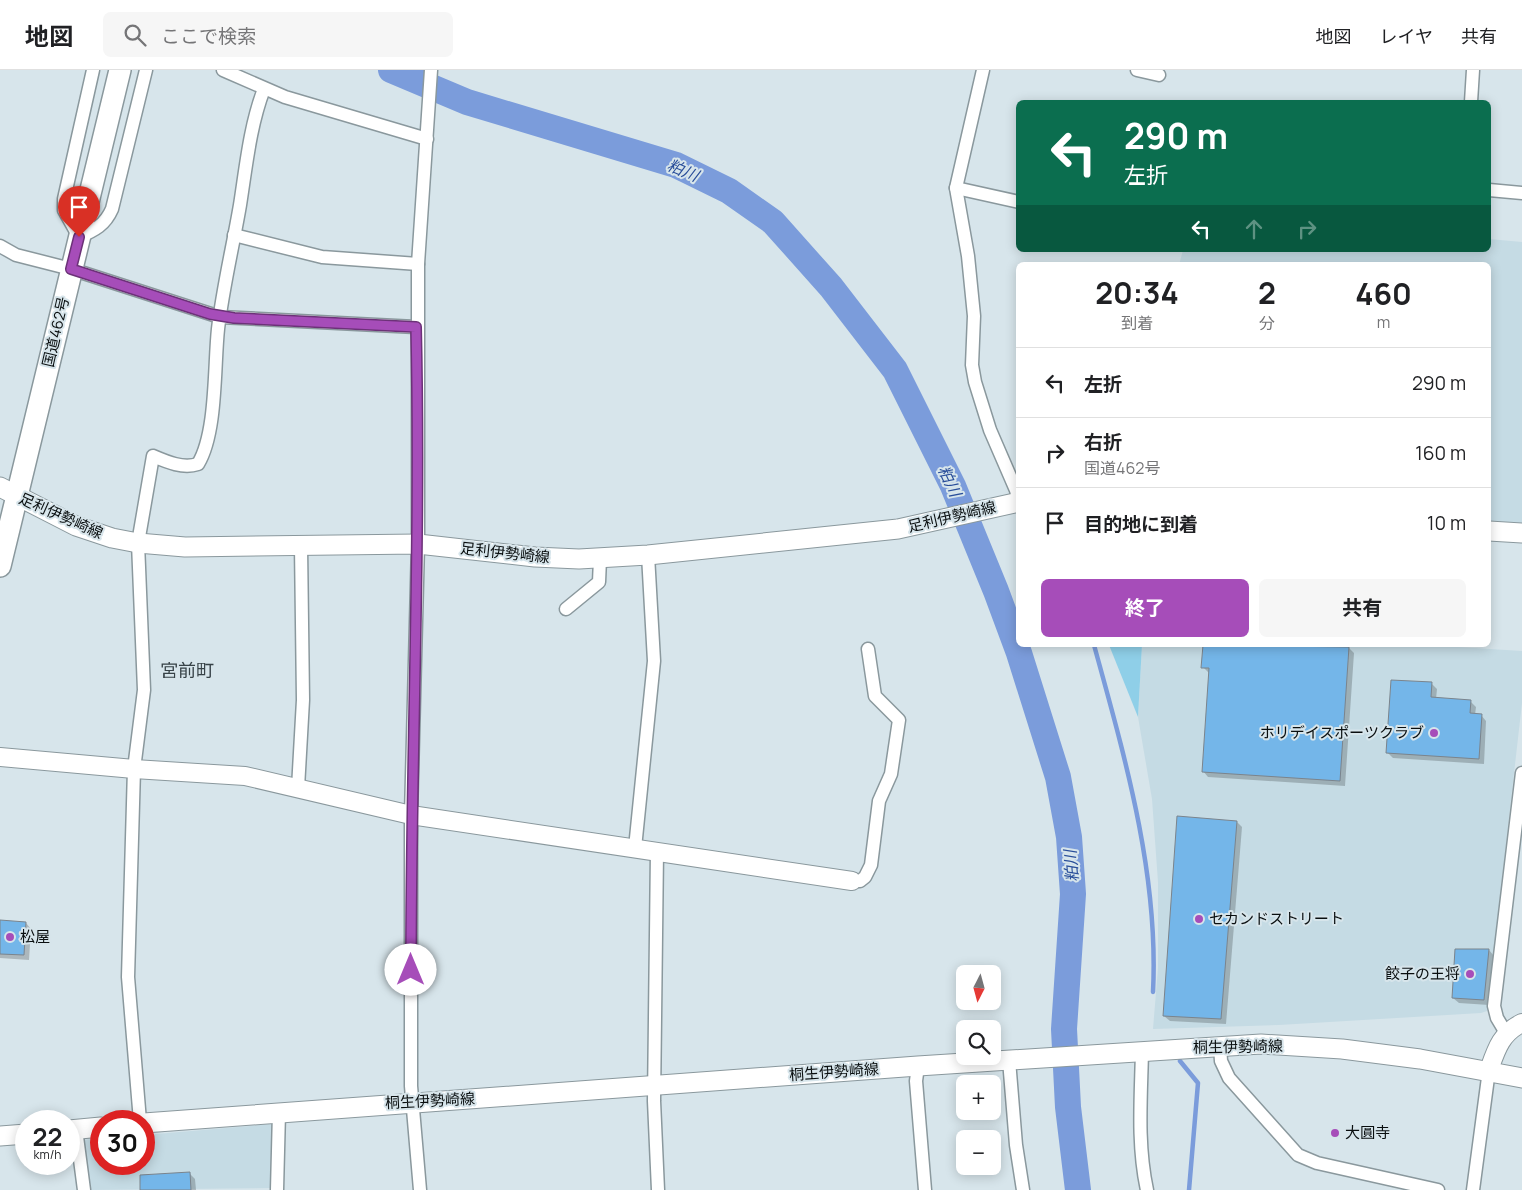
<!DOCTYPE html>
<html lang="ja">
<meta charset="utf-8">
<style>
:root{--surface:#fff;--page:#f6f6f6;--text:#202124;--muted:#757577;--line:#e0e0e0;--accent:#a64db9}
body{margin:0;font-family:Manrope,"Noto Sans JP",sans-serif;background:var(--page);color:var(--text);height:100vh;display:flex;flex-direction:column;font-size:19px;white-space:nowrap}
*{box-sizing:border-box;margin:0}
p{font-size:16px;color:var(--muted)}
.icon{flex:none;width:28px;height:28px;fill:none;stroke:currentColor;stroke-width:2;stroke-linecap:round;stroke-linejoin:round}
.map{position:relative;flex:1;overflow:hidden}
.side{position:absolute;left:1016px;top:192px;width:475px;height:385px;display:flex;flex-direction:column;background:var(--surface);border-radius:8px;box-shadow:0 2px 12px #0003}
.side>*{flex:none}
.guide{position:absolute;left:1016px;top:30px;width:475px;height:152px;border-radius:8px;box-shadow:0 2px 12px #0003;background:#0b6e4f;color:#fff;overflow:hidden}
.needle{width:32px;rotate:186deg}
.tools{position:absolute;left:956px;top:895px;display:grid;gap:10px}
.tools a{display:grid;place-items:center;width:45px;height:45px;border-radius:8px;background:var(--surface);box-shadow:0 2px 12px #0003;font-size:25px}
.speed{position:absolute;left:15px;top:1040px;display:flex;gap:10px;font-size:25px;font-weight:700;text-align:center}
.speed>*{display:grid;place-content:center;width:65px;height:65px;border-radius:50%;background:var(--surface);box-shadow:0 2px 12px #0003;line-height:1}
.speed small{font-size:12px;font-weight:400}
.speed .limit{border:8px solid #d22;background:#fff;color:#111}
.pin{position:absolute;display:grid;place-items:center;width:42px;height:42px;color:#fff;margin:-51px -21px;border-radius:50% 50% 50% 0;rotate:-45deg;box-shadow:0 0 5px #0007}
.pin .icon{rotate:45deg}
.me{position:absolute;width:55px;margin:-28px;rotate:0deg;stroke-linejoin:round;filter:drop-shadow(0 0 4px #0008)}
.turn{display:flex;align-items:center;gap:18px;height:105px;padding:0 25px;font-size:22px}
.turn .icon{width:65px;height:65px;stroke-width:2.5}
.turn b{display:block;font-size:35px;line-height:42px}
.lanes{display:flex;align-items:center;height:48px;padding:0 25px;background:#0003;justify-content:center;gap:25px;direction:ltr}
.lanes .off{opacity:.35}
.eta{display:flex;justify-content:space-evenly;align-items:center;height:85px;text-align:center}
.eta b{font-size:30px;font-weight:700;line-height:35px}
.cta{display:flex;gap:10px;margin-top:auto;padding:10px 25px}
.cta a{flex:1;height:58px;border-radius:8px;background:var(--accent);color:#fff;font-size:20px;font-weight:700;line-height:58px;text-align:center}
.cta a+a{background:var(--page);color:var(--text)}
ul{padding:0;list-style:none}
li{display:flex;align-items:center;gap:15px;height:70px;padding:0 25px;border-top:1px solid var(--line)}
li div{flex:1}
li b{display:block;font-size:19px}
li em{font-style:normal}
header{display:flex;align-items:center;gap:30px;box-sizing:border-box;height:70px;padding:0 25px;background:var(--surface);border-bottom:1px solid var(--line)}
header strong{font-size:24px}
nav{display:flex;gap:28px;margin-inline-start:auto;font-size:18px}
.search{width:350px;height:45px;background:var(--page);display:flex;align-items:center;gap:12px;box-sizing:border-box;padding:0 18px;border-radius:8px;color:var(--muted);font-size:19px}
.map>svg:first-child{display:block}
.built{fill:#c5dbe4}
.green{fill:#8fcfe8}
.shadow{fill:#0003}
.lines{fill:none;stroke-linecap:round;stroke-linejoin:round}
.stream{stroke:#7b9cdb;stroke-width:4.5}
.river{stroke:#7b9cdb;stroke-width:26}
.building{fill:#74b6e9;stroke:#7b848c}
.street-casing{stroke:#8a989d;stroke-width:15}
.secondary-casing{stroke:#8a989d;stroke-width:20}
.primary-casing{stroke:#8a989d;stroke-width:21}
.highway-casing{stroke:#8a989d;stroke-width:24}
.street{stroke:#fff;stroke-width:12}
.secondary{stroke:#fff;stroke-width:18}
.primary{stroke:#fff;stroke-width:19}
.highway{stroke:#fff;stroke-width:21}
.route-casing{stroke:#6c3278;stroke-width:12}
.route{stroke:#a64db9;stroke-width:9}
.poi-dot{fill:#a64db9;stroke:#d7e5eb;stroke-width:2}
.labels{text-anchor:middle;stroke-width:4;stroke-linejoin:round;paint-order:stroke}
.street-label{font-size:15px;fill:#090e0f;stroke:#d7e5eb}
.poi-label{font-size:15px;fill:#090e0f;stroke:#d7e5eb;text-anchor:start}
.water-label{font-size:16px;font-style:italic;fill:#294e9a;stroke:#d7e5eb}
.quarter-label{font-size:18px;fill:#374247;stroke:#d7e5eb}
</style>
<header>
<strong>地図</strong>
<div class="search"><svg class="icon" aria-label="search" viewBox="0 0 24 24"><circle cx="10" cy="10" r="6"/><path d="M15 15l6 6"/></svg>ここで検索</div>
<nav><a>地図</a><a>レイヤ</a><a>共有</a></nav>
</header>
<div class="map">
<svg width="1522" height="1120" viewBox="0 0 1522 1120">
<rect width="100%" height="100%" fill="#d7e5eb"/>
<g class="built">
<path d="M1489 169 1522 172V454L1489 452V195H1179L1183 180H1489Z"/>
<path d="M1142 575H1426L1522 581V633L1487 941 1481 943 1279 955 1153 959 1158 898V812L1152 729 1138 647Z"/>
<path d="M272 1054 273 1118 89 1120 83 1070 101 1068V1094H144V1065Z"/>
</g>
<path class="green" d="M1109 575H1142L1138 647Z"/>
<g class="shadow">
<path d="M1204 575H1306L1349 578 1354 583 1345 716 1208 707 1203 701 1209 603 1203 597Z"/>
<path d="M1431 613 1437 619 1436 629 1470 631 1476 637 1475 645H1481L1486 651 1484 694 1393 688 1387 682Z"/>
<path d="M1237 752 1242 757 1226 954 1170 951 1164 946Z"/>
<path d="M0 851 26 853 31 859 29 890 0 888Z"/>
<path d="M1489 880 1494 886 1489 935 1459 933 1453 928Z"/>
<path d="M190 1104 195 1109 196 1120H142Z"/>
</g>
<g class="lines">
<g class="stream">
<path d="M1094 575C1125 688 1159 804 1153 922"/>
<path d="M1180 991 1198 1013 1189 1120"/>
</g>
<path class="river" d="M391 0 467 32 676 95 729 121 773 152 831 217 895 300 953 416 996 521 1019 583 1058 707 1069 767 1073 824 1064 959 1068 1037 1078 1120"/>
</g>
<g class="building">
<path d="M1203 575 1349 577 1340 711 1202 702 1209 598H1201Z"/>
<path d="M1391 610 1432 612 1431 627 1471 630 1470 643 1482 644 1479 689 1386 683Z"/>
<path d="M1177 746 1237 751 1221 949 1163 946Z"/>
<path d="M0 850 26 852 24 885 0 884Z"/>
<path d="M1455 879H1489L1484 930 1452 928Z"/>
<path d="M190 1102 191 1120H140V1105Z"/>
</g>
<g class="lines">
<g class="street-casing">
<g id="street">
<path d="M93 0 64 129V140L79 167C95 160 105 155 112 139L146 0"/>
<path d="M223 0 285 27 427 69"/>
<path d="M983 0 956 118 968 186 974 246 972 295 975 312 990 360 1016 420 1019 432"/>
<path d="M1137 0 1159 5"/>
<path d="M1471 32 1473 0"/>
<path d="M956 118 1019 132"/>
<path d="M1489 120 1522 123"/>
<path d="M234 165 322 187 418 194"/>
<path d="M0 176 16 185 71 199 220 247 416 257"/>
<path d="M566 539 599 512 600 489"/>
<path d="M298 718 303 630 301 476"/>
<path d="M635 778 654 591 648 485"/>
<path d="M657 781 654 1031 658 1120"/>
<path d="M852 811H860L865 807 871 795 879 731 891 704 899 650 875 626 868 579"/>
<path d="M1506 963 1497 948 1494 936 1522 703"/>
<path d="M1220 976 1221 991 1229 1008 1298 1085 1317 1093 1438 1120"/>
<path d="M1142 981C1141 1028 1137 1074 1147 1120"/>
<path d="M1009 990 1016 1075 1023 1120"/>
<path d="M918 996 916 1011 925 1120"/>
<path d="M140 1051 128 907 134 699 144 620 138 473 153 386C167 392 183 399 198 394 217 363 214 296 218 259 223 217 233 176 240 135 246 97 250 55 264 19"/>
<path d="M76 1059 84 1120"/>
<path d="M277 1120 279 1042"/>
<path d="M420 1120 411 1016V745L418 474V194L431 0"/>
<path d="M1473 1120 1489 1000"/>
</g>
</g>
<g class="secondary-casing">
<g id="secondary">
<path d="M0 687 134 699 245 706 411 745 852 811"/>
<path d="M1489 1000C1496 980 1501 963 1522 953"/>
</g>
</g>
<g class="primary-casing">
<g id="primary">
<path d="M0 417 76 456 112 468 138 473 185 477 418 474 535 487 579 489 648 485 898 459 1019 432"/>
<path d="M1489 461 1522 463"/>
<path d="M144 1053 918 996 1261 974 1342 979 1420 989 1522 1008"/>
<path d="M69 1060 101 1057"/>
<path d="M0 1066 26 1064"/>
</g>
</g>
<g class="highway-casing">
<path id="highway" d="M0 496 120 0"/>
</g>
<use href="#street" class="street"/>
<use href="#secondary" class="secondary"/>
<use href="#primary" class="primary"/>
<use href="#highway" class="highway"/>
</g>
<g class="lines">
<g class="route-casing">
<path id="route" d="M79 167 71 199 210 244 234 248 416 257C421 471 411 685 411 900"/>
</g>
<use href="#route" class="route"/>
</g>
<g class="poi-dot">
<circle cx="1434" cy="663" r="5"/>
<circle cx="1199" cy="849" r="5"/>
<circle cx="10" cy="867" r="5"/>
<circle cx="1470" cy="904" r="5"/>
<circle cx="1335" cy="1063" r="5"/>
</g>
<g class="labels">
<g class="street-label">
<text transform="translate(56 262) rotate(-77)" y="5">国道462号</text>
<text transform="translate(61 446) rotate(24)" y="5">足利伊勢崎線</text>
<text transform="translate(952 447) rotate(-13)" y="5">足利伊勢崎線</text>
<text transform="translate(505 483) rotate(6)" y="5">足利伊勢崎線</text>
<text transform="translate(1238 977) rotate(-1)" y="5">桐生伊勢崎線</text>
<text transform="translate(834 1002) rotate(-4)" y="5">桐生伊勢崎線</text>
<text transform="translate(430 1031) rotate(-3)" y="5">桐生伊勢崎線</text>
</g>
<g class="poi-label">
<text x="1424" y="668" text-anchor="end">ホリデイスポーツクラブ</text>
<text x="1209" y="854">セカンドストリート</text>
<text x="20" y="872">松屋</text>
<text x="1460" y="909" text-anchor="end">餃子の王将</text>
<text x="1345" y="1068">大圓寺</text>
</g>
<g class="water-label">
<text transform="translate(683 100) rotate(23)" y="6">粕川</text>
<text transform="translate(950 411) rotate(65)" y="6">粕川</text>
<text transform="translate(1071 796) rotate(-95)" y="6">粕川</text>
</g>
<g class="quarter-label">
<text x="187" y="607">宮前町</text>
</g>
</g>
</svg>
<div class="tools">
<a><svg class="needle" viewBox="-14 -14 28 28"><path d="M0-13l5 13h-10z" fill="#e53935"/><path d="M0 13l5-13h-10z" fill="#757577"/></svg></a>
<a><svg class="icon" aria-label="search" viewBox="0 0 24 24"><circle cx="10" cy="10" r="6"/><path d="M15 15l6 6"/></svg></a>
<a>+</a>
<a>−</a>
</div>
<div class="speed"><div>22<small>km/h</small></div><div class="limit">30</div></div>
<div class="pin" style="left:79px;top:167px;background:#d93025"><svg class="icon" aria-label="arrive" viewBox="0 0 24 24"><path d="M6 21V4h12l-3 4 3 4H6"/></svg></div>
<svg class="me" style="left:411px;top:900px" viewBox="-20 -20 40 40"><circle r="19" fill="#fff"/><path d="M0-13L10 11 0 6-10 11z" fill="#a64db9"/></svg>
<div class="guide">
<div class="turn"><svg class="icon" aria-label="left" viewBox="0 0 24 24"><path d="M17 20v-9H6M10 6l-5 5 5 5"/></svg><div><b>290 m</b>左折</div></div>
<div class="lanes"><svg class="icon" aria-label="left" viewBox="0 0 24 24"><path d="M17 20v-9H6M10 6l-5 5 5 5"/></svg><svg class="icon off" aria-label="ahead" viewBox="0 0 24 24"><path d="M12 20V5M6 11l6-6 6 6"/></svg><svg class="icon off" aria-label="right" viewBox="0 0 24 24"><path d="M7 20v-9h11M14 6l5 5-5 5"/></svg></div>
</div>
<section class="side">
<div class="eta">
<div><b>20:34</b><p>到着</p></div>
<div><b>2</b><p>分</p></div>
<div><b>460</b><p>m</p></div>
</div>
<ul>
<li><svg class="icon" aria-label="left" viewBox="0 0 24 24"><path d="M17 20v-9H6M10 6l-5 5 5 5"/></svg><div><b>左折</b></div><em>290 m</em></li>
<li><svg class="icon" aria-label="right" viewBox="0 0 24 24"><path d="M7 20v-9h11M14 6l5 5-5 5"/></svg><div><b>右折</b><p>国道462号</p></div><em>160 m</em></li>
<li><svg class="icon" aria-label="arrive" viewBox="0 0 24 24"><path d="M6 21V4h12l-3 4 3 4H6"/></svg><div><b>目的地に到着</b></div><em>10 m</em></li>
</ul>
<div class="cta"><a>終了</a><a>共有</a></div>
</section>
</div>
